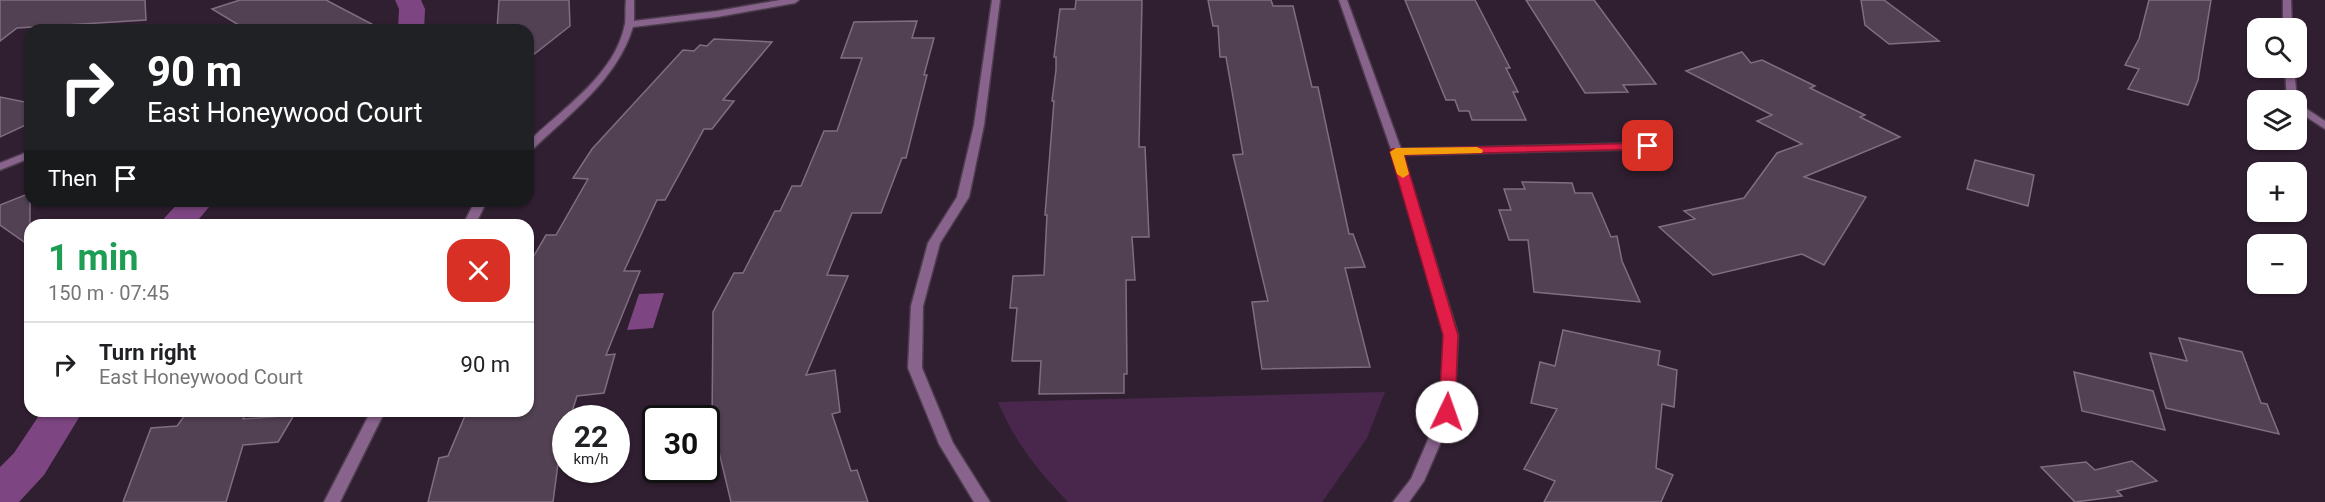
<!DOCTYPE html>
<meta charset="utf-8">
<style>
:root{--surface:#fff;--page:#f2f2f2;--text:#202124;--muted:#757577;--line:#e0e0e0}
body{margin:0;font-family:Roboto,sans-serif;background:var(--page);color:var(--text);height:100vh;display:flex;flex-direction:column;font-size:22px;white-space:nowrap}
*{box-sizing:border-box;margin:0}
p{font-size:20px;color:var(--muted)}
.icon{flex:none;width:33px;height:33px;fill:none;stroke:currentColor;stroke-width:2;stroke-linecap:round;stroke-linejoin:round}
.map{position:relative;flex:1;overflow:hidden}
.side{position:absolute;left:24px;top:219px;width:510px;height:198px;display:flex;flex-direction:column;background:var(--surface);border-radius:18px;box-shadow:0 2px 4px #0004}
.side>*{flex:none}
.top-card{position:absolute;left:24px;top:24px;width:510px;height:183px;border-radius:18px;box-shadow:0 2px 4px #0004;background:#202124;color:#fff;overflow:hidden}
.fabs{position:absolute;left:2247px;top:18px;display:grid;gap:12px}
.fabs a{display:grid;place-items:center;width:60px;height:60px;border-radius:12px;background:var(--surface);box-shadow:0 2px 4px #0004;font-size:30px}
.speed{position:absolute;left:552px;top:405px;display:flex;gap:12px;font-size:30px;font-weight:700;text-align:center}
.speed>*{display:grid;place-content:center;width:78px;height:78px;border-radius:50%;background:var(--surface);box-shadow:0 2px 4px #0004;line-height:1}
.speed small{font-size:15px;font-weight:400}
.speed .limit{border:3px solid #111;border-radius:9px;background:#fff;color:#111}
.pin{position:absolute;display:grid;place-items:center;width:51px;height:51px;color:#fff;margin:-26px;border-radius:12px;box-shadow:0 3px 9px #0006}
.me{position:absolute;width:66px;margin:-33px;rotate:3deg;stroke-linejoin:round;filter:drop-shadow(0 0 4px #0008)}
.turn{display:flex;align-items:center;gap:21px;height:126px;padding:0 24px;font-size:27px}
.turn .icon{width:78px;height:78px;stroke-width:2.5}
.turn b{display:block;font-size:42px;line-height:51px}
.then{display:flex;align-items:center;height:57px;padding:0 24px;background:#0003;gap:12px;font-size:22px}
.round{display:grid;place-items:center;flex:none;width:63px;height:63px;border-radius:18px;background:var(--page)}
.summary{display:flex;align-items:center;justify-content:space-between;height:102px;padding:0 24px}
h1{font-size:36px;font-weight:700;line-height:45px;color:#1e9e55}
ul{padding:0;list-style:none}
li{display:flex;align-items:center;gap:18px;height:84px;padding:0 24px;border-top:2px solid var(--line)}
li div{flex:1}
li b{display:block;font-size:22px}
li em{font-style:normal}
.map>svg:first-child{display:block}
.green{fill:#49274d}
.water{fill:#7d4682}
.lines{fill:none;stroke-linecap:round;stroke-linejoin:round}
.canal{fill:#7d4682;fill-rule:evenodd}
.building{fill:#524053;stroke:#816d83;stroke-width:1.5}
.street-casing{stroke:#4c3c4d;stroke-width:3}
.street{fill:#88638c;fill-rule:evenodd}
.route{fill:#e11d48;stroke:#92132f;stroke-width:1.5}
.slow{fill:#f59e0b}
</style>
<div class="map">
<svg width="2325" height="502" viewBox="0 0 2325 502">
<rect width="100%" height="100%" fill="#301f31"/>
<path class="green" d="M1385 392 1367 438 1322 502H1068C1039 472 1014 441 998 402Z"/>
<path class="water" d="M664 293 653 328 627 330 639 294Z"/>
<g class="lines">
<g class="canal">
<path d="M395 0H421L425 9 424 30H398L399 9Z"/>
<path d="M180 201H214L194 225H158Z"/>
<path d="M42 411H83L44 475 19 502H0V467L14 453Z"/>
</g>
</g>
<g class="building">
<path d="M0 0H145L146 20 17 28 0 41Z"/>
<path d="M240 0H326L383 30H247L212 9Z"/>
<path d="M499 0H569L570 26 528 59V30H497Z"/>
<path d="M1076 0H1142L1139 147H1145L1149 237H1132L1135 280H1126L1127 374H1124V393L1039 394 1041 361H1012L1017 308H1010L1013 276 1044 275 1047 215H1045L1054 101H1052L1056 70V57H1054L1060 9H1075Z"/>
<path d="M1208 0H1271L1273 6H1293L1312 87H1318L1349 234H1353L1365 267 1345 268 1370 367 1262 369 1252 302 1268 301 1233 155 1243 154 1226 57H1220L1218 26H1213Z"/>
<path d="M1405 0H1475L1510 68H1506L1518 92H1513L1526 120H1472L1469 111H1459L1455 100H1446Z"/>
<path d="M1526 0H1594L1656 84 1623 85 1628 92 1585 93Z"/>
<path d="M1861 0H1884L1939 41 1889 44 1865 25Z"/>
<path d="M2149 0H2211L2198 80 2188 105 2128 89 2139 69 2125 65 2139 39Z"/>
<path d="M917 21 912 38H934L924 75H927L906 158H902L881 213H852L827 275 848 276 806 375 835 370 840 412 832 414 851 471 857 470 868 502H731L712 423 713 312 734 273H743L775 211H780L792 186H801L824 131H837L862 58H841L854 22Z"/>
<path d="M714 39 772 42 723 100 734 101 712 129H704L665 200H657L624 271H640L606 355 615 354 604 393 577 396 570 418H566L563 425 553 502H428L439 458 448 456 467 411H528V266L546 235H556L588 179 573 178 592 149 683 50 694 51 700 45 707 46Z"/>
<path d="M1742 52 1751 63 1762 60 1815 86 1810 88 1865 115 1860 117 1900 137 1804 177 1866 197 1824 265 1802 254 1713 275 1659 227 1695 219 1684 211 1744 198 1777 153 1802 144 1757 121 1772 115 1686 71Z"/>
<path d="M0 97 30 103V123L0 137Z"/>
<path d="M1975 160 2034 175 2028 206 1967 189Z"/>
<path d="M1522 182 1572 183 1575 193H1592L1611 237 1617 236 1622 261 1640 302 1534 292 1528 240H1509L1499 210H1511L1504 189H1525Z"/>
<path d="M30 193V246L0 225V205Z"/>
<path d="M1563 330 1660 351 1658 365 1677 370 1674 407 1662 404 1656 468 1673 475 1661 502H1544L1555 481 1524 469 1557 409 1531 403 1540 362 1555 366Z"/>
<path d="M2179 338 2242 352 2261 403 2267 404 2279 434 2166 408 2150 353 2187 361Z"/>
<path d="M2074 372 2153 391 2165 430 2082 411Z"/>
<path d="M188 411H248L243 419 294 415 278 442 243 445 226 502H123L151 428 177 426Z"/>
<path d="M2132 461 2157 481 2117 491 2122 496 2075 502 2041 467 2086 462 2095 470Z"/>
</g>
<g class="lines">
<g class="street-casing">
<g id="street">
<path d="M626 0H634V21L717 11 780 0H799L795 3 717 17 633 27C617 80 570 113 532 150L528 151V142C563 108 615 75 625 24 626 16 625 8 626 0Z"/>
<path d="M992 0H1000L984 125 969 197 940 243 923 306 922 368 953 443 990 502H974L939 444 908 368 911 306 928 243 957 197 974 125Z"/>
<path d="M1339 0H1347L1401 149 1648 143 1653 146 1648 149 1403 155 1458 335 1454 412 1424 481 1409 502H1393L1411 479 1440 412 1444 335 1392 152Z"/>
<path d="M2283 0H2291L2292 28H2283Z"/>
<path d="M2285 68H2294L2297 100 2296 101 2287 100Z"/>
<path d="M2296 102 2325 121V129L2296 110Z"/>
<path d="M30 151V158L0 170V163Z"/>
<path d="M475 201H487L475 225H463Z"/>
<path d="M371 411H385L340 502H324Z"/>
</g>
</g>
<use href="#street" class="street"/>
</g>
<path class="route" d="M1648 143 1654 146 1652 149 1404 155 1458 335 1455 412 1452 415H1441L1439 412 1443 335 1390 152 1392 149Z"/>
<path class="slow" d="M1477 147 1483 150 1482 153 1404 155 1409 174 1403 178 1397 174 1390 152 1396 148Z"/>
</svg>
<div class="fabs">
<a><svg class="icon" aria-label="search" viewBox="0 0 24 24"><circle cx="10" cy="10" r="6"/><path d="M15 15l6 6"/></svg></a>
<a><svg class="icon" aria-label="layers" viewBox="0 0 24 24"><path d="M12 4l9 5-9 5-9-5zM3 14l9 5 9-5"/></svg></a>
<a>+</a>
<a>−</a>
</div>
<div class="speed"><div>22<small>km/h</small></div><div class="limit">30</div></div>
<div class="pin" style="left:1648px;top:146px;background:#d93025"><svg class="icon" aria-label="arrive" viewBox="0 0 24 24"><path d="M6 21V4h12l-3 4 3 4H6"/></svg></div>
<svg class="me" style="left:1447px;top:412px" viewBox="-20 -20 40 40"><circle r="19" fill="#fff"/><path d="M0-13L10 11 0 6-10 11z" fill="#e11d48"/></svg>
<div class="top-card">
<div class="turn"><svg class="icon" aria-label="right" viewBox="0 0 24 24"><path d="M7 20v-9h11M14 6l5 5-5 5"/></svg><div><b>90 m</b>East Honeywood Court</div></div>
<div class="then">Then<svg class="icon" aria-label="arrive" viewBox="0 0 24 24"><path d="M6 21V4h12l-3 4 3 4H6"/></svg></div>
</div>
<section class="side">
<div class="summary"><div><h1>1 min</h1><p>150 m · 07:45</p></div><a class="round" style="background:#d93025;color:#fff"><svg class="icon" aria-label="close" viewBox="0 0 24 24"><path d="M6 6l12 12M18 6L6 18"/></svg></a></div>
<ul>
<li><svg class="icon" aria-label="right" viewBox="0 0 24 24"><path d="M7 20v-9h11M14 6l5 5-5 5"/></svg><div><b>Turn right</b><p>East Honeywood Court</p></div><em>90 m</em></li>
</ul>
</section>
</div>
